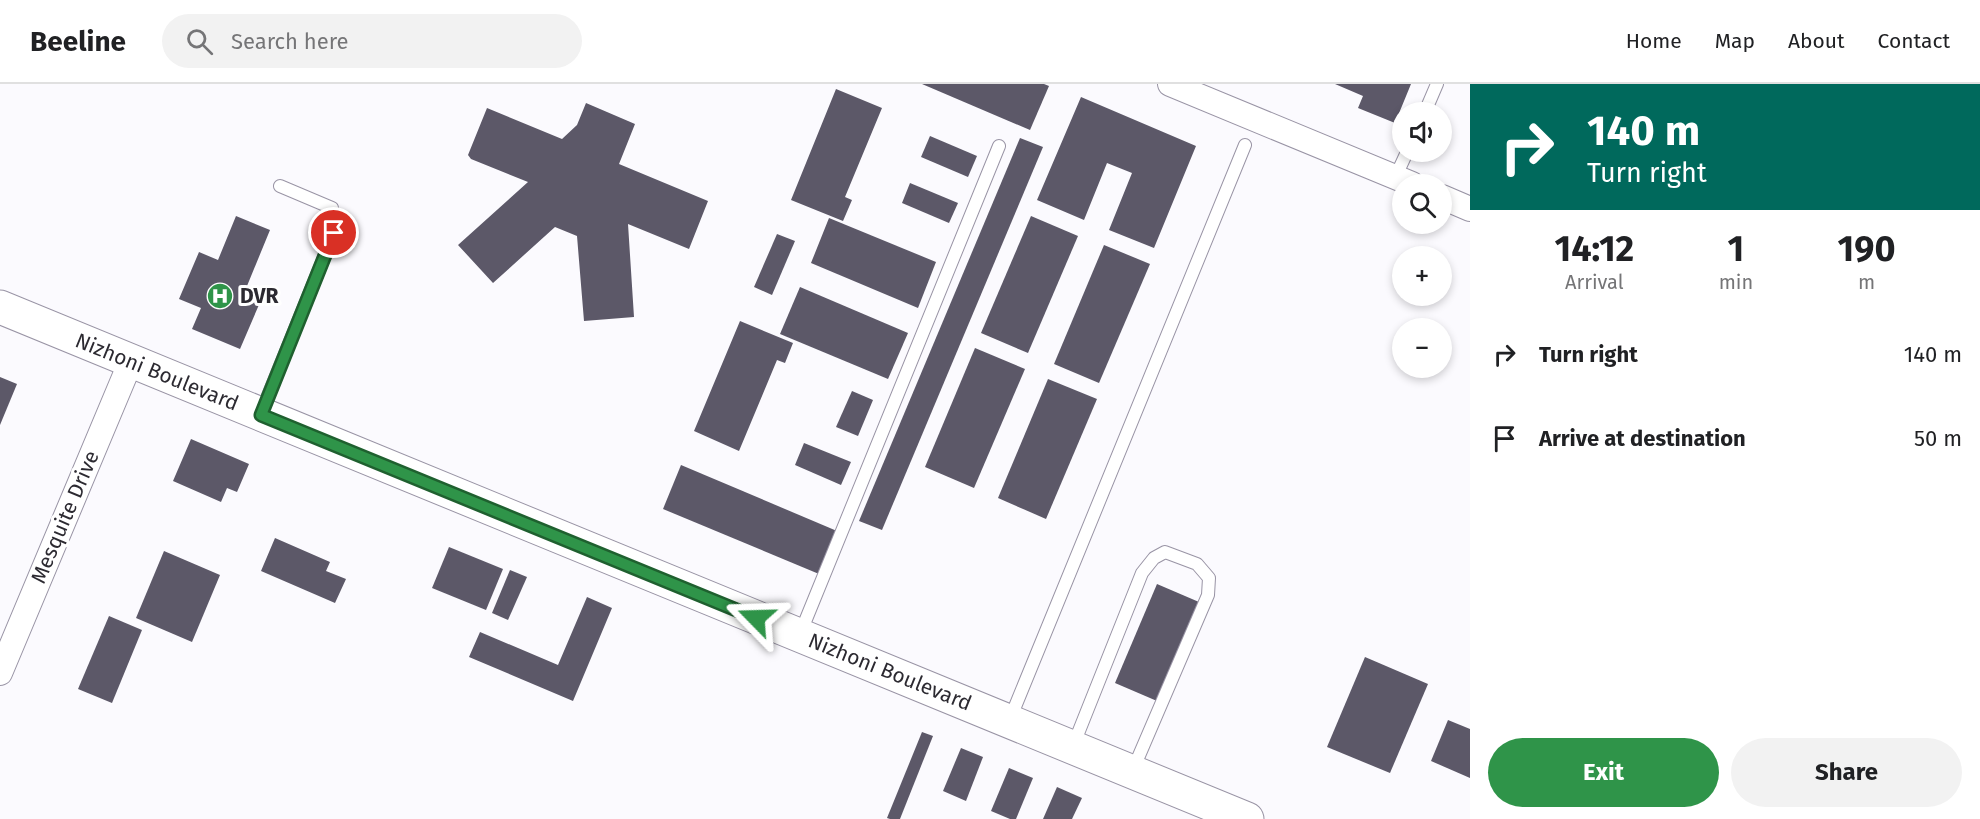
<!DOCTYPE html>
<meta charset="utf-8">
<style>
:root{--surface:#fff;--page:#f2f2f2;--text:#202124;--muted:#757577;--line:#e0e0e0;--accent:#2f9449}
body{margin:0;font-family:"Fira Sans",sans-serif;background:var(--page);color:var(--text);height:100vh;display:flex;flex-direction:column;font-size:22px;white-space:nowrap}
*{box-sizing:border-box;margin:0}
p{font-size:20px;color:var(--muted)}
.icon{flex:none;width:33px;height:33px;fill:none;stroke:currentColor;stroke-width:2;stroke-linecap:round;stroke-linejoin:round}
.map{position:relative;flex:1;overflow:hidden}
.details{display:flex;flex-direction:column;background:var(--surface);width:510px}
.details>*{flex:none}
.guide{background:#00695c;color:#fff;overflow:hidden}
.buttons{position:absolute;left:1392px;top:18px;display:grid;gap:12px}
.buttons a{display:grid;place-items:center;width:60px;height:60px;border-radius:50%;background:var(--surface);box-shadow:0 3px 9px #0003;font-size:30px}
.pin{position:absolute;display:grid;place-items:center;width:51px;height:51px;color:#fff;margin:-26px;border:3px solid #fff;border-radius:50%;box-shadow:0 2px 6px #0007}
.me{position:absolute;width:66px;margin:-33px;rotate:292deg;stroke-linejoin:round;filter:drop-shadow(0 0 4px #0008)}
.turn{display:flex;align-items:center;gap:21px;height:126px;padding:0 18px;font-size:27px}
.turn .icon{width:78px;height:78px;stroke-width:2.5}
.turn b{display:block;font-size:42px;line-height:51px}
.eta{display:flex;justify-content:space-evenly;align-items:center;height:102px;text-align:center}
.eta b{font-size:36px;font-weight:700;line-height:42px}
.button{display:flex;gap:12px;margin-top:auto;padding:12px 18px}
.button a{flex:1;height:69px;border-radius:36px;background:var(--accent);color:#fff;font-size:24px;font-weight:700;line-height:69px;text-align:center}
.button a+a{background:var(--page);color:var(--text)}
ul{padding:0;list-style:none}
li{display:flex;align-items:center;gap:18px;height:84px;padding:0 18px}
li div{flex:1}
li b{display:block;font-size:22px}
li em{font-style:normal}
header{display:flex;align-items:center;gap:36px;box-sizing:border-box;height:84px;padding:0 30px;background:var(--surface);border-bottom:2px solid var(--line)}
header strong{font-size:28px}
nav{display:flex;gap:33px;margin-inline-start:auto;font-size:21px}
.search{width:420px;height:54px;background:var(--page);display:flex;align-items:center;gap:15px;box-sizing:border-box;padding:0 21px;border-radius:33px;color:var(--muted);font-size:22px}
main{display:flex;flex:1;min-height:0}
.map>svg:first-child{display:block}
.building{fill:#5c5868}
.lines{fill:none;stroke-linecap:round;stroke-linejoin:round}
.lane-casing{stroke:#9994a5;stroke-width:14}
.street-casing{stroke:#9994a5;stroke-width:26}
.secondary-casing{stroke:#9994a5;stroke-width:35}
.lane{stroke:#fff;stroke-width:12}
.street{stroke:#fff;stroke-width:24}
.secondary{stroke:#fff;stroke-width:33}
.route-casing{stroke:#1f602f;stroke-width:15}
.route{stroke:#2f9449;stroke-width:10}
.labels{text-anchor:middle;stroke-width:6;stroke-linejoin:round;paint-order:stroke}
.poi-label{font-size:21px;font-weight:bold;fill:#2c2a31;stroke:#fff;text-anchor:start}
.street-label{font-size:21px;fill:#2c2a31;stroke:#fff}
</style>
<header>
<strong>Beeline</strong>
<div class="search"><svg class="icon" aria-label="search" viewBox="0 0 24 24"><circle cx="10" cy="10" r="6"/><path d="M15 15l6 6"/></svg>Search here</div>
<nav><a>Home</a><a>Map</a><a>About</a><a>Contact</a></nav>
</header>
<main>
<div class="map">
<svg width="1470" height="735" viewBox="0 0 1470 735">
<rect width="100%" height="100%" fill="#fbfafe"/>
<g class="building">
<path d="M922 0H1044L1049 2 1030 46Z"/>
<path d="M1335 0H1411L1395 39 1358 24 1363 12Z"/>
<path d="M836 5 882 24 845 113 852 116 843 137 791 116Z"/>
<path d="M1081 13 1196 62 1154 164 1109 146 1132 89 1107 79 1084 136 1037 116Z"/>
<path d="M586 19 635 40 619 80 708 117 689 165 628 140 634 233 584 237 577 152 555 143 493 199 458 161 528 98 471 75 468 71 487 24 562 55 577 41Z"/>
<path d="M930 52 977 72 968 93 921 73Z"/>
<path d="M1020 54 1043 63 882 446 859 437Z"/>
<path d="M910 99 958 119 949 139 902 119Z"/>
<path d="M236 132 270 146 247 202 264 209 240 265 192 245 201 224 179 215 199 168 218 176Z"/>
<path d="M1031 132 1078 152 1028 269 981 249Z"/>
<path d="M829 134 936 178 918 224 811 179Z"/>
<path d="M777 150 795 157 772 211 754 203Z"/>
<path d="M1104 161 1150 180 1099 299 1054 280Z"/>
<path d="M800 203 908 249 888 295 780 250Z"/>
<path d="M740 237 793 259 785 279 777 276 739 367 694 347Z"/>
<path d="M975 264 1025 285 974 404 925 383Z"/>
<path d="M0 293 17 300 0 341Z"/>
<path d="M1048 295 1097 315 1046 435 998 414Z"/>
<path d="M852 307 873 316 858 352 836 343Z"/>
<path d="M191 355 249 380 237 408 227 404 221 418 173 397Z"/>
<path d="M804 359 851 378 841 401 795 381Z"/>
<path d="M681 381 837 447 819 490 663 425Z"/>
<path d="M275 454 330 478 326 487 346 495 335 519 261 487Z"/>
<path d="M449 463 503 485 486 526 432 504Z"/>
<path d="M164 467 220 491 192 558 136 534Z"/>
<path d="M510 486 527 493 508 536 492 529Z"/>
<path d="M1157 500 1199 518 1157 617 1115 599Z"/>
<path d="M587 513 612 524 573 617 469 573 480 548 558 581Z"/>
<path d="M109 532 142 546 112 619 78 605Z"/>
<path d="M1365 573 1428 600 1390 689 1327 663Z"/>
<path d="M1448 636 1470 645V694L1431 677Z"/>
<path d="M922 648 933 652 900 735H890L887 734Z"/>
<path d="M961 664 983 673 966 717 943 707Z"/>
<path d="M1009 684 1033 694 1016 735H1010L991 727Z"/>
<path d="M1057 703 1082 714 1072 735H1043Z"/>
</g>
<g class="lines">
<g class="lane-casing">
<g id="lane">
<path d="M1425 28 1437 0"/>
<path d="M1395 94 1407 68"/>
<path d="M261 329 334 149 332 124 280 102"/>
<path d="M800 550 999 62"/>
<path d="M1010 635 1245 61"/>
<path d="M1073 662 1142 489 1154 474 1165 468 1197 480 1209 494 1208 511 1132 688"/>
</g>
</g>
<g class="street-casing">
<g id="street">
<path d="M1170 0 1412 100"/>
<path d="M1442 113 1470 125"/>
<path d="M0 589 131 277"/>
</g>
</g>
<g class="secondary-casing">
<path id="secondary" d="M0 223 1247 735"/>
</g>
<use href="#lane" class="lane"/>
<use href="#street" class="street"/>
<use href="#secondary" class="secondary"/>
</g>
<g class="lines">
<g class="route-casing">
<path id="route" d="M334 149 261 331 756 534"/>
</g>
<use href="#route" class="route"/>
</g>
<defs>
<g id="hospital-disc" transform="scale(1.35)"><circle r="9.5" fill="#2f9449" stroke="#fff"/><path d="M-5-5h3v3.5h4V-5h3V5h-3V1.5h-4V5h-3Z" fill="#fff"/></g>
</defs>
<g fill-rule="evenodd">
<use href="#hospital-disc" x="220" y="212"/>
</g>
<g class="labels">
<g class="poi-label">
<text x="240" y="219">DVR</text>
</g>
<g class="street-label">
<text transform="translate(157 288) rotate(22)" y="7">Nizhoni Boulevard</text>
<text transform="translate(65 433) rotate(-67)" y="7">Mesquite Drive</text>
<text transform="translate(890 588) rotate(22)" y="7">Nizhoni Boulevard</text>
</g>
</g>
</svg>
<div class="buttons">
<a><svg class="icon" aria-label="sound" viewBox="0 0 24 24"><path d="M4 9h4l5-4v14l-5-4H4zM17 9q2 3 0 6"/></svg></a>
<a><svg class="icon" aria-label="search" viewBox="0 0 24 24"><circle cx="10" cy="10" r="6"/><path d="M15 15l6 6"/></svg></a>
<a>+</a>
<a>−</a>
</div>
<div class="pin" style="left:334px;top:149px;background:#d93025"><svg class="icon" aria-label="arrive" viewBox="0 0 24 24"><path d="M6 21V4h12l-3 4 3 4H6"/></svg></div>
<svg class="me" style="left:756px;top:534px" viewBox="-20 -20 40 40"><path d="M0-17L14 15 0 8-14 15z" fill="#2f9449" stroke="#fff" stroke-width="4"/></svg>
</div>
<section class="details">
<div class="guide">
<div class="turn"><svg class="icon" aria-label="right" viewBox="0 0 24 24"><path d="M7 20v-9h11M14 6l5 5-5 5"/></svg><div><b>140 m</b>Turn right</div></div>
</div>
<div class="eta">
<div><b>14:12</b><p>Arrival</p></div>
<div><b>1</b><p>min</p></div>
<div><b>190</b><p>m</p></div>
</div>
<ul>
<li><svg class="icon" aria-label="right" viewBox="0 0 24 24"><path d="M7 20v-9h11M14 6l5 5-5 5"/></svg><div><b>Turn right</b></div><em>140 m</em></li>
<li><svg class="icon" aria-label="arrive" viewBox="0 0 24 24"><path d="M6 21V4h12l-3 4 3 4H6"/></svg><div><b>Arrive at destination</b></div><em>50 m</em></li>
</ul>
<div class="button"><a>Exit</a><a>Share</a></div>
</section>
</main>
